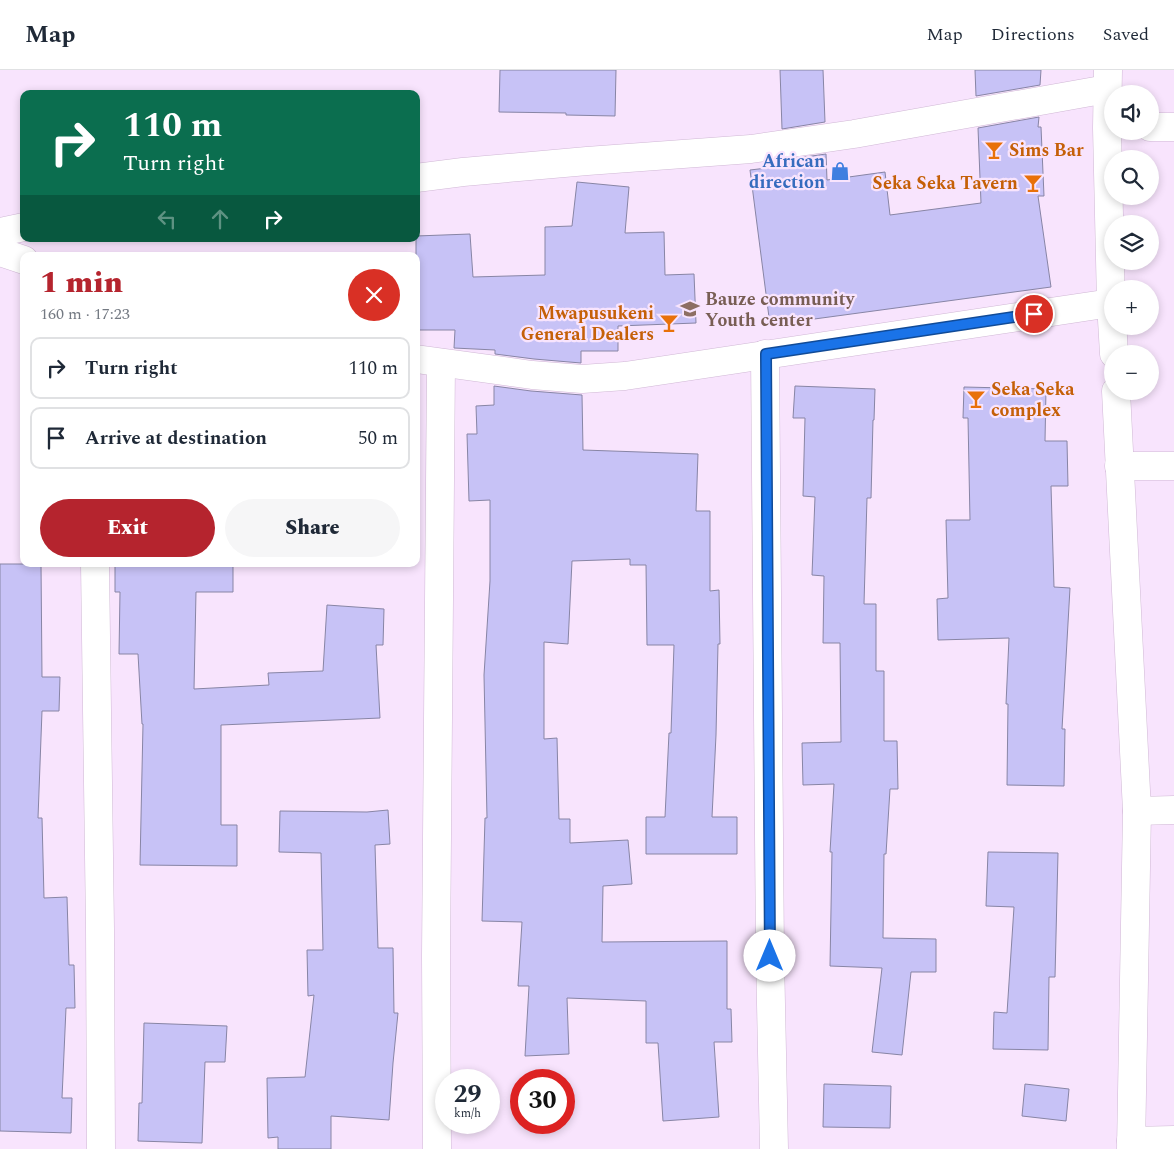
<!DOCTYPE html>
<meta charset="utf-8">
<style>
:root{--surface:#fff;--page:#f6f6f7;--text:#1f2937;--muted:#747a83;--line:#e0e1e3;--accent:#b5242e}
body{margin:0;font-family:Spectral,serif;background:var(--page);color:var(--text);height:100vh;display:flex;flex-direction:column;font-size:19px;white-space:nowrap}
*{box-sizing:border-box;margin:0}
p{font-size:16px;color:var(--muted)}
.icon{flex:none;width:28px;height:28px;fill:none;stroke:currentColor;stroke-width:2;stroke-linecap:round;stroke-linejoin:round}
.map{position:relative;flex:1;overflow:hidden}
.side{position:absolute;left:20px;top:182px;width:400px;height:315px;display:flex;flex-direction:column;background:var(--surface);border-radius:10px;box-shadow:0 2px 8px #0003}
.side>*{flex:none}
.guide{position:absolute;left:20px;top:20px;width:400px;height:152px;border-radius:10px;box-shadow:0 2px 8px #0003;background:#0b6e4f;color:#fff;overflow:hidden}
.controls{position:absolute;left:1104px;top:15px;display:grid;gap:10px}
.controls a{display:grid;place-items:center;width:55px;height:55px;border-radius:50%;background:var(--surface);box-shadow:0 2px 8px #0003;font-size:25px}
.speed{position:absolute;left:435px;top:999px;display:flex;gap:10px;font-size:25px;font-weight:700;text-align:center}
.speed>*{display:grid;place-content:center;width:65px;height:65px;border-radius:50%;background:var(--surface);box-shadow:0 2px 8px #0003;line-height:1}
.speed small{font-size:12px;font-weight:400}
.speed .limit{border:8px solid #d22;background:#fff;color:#111}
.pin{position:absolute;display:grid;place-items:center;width:42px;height:42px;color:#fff;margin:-21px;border:2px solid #fff;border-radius:50%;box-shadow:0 1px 5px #0007}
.me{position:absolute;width:55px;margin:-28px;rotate:0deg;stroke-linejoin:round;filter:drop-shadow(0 0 4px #0008)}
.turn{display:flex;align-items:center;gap:18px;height:105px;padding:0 20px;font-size:22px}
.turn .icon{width:65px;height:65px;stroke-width:2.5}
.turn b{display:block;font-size:35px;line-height:42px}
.lanes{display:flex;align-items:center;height:48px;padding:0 20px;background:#0003;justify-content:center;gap:25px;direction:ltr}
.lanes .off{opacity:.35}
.round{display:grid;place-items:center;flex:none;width:52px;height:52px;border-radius:26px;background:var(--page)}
.summary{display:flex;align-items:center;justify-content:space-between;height:85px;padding:0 20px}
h1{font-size:30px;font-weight:800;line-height:38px;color:var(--accent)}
.button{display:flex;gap:10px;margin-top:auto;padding:10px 20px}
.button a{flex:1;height:58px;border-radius:30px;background:var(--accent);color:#fff;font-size:20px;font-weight:800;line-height:58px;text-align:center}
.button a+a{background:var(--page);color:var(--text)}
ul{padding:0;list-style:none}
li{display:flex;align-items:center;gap:15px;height:62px;margin:0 10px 8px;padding:0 10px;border:2px solid var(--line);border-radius:10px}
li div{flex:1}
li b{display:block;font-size:19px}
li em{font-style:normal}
header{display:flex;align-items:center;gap:30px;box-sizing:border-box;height:70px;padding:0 25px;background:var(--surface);border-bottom:1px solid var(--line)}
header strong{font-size:24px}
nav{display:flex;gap:28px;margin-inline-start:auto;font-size:18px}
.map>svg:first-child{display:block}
.building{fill:#c7c2f6;stroke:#8885a5}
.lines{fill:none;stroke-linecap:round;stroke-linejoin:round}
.street-casing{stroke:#d0b8d5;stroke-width:29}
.street{stroke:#fff;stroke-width:28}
.route-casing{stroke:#114b97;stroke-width:12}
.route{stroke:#1a73e8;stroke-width:9}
.labels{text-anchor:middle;stroke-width:4.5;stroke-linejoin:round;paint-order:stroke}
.food-label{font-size:18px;font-weight:bold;fill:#c56008;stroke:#f8e4fd;text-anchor:start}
.shop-label{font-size:18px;font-weight:bold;fill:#366cbe;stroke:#f8e4fd;text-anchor:end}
.education-label{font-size:18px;font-weight:bold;fill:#785e54;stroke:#f8e4fd;text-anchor:start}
</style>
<header>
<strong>Map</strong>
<nav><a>Map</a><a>Directions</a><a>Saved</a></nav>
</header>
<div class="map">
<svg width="1174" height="1079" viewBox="0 0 1174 1079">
<rect width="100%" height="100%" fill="#f8e4fd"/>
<g class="building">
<path d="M500 0H616L615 46 566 45V43L499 42Z"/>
<path d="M780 0H823L825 52 782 59Z"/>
<path d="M975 0H1041L1040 15 976 26Z"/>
<path d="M1039 47 1038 57H1041L1044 126H1038L1051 217 770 255 750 100 784 96 783 90 826 84 827 110 885 102 890 145 981 133 978 58Z"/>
<path d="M577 112 629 117 625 163 664 162 665 205 694 204 696 253 618 256V281H581V293L534 289 495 284V280L454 278 455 260H416V166L470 164 473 207 545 205V157L572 156Z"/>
<path d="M494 316 531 321 582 325 583 380 698 384 696 441H710V521L719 520 720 574H718L716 665 712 747H737V784H646V747H665L669 663H671L674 575H647L646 495H630V489L572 491 568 574 544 572V669L557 668 559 749H570V773L628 770 632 814 603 816 602 872 727 871V939H731L732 972H714L719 1047 663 1051 658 973H646V931L567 928 569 984 525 986 529 916H518L522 852 482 851 485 748H487L484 605 490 511V430L469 431 467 364H477L476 336 494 335Z"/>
<path d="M795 316 875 319 874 350H873L871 428H867L864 534H876V601H884V671H897L898 719H890L886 784H884L883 868 936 869V902H911L902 985 872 982 882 898 830 896 832 782H830L834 714 803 715 802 673 841 672 840 573H823L824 506 812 505 815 427 803 426 805 348H793Z"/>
<path d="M964 317 1046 319 1045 371H1067L1068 416H1051L1054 517 1070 518 1062 659H1065L1064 716 1007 715 1008 634H1006L1009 568 938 570 937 529 948 528 946 450H970L968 348H963Z"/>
<path d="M0 494H41L42 607H60L59 641H42L38 748H42L44 828 67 827 69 895H74L75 938H66L62 1028H72L71 1063 0 1061Z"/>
<path d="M115 494H233V522H196L194 619 269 615 268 603 323 601 327 535 384 539 383 575H376L380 648 221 655V755H237V796L140 795 143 654H142L138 584H119L120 522H115Z"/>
<path d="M388 740 390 774 375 775 378 878H393L394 943H398L393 993 389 1050 331 1046V1079H278V1067L268 1068 267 1008 305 1007 314 925 308 926 307 880H323L321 783 279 782 280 741 367 742Z"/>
<path d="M988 782 1058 783 1055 907H1049L1048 980 993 979 994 942 1007 943 1014 837 986 836Z"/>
<path d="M144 953 227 956 225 992H205L202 1073 138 1071 139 1033H142Z"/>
<path d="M824 1014 891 1016 890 1058 823 1057Z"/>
<path d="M1025 1014 1069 1019 1066 1051 1022 1046Z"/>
</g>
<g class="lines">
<g class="street-casing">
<g id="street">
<path d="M1108 0 1107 58 1111 233 1114 284"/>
<path d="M1150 57H1174"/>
<path d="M416 108 463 102 587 91 751 79 854 64 1107 19"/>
<path d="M0 162 24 157"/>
<path d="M0 182 24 190"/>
<path d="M765 284 770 886 774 1079"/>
<path d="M416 289 532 305 582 309 625 306 1111 233"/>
<path d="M1116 321 1137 741 1131 1079"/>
<path d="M1119 396H1174"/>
<path d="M95 494 100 859 101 1079"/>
<path d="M1137 741 1174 740"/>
<path d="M1131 1071 1174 1070"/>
<path d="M437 1079 436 886 441 293"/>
</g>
</g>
<use href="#street" class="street"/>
</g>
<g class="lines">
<g class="route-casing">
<path id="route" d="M770 886 766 284 1034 244"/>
</g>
<use href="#route" class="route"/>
</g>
<defs>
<g id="bar-bare" transform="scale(1.5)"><path d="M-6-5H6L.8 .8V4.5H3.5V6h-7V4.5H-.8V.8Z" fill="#e8710a" stroke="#f8e4fd" stroke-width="2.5" paint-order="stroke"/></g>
<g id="shop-bare" transform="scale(1.5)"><path d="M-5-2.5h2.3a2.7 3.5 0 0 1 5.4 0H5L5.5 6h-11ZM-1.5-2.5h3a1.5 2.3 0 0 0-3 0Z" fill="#3f7fe0" stroke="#f8e4fd" stroke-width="2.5" paint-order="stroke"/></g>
<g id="school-bare" transform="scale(1.5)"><path d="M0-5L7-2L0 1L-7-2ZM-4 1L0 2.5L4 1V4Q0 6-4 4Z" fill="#8d6e63" stroke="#f8e4fd" stroke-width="2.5" paint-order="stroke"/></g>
</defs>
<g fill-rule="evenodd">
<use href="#bar-bare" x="994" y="80"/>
<use href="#shop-bare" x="840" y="101"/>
<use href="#bar-bare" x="1033" y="113"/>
<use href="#school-bare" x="690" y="239"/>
<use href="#bar-bare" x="669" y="253"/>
<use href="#bar-bare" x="976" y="329"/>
</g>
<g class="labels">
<g class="food-label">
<text x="1009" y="86">Sims Bar</text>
<text x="1018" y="119" text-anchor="end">Seka Seka Tavern</text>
<text x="654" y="249" text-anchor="end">Mwapusukeni<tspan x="654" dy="21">General Dealers</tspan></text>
<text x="991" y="325">Seka Seka<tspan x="991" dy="21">complex</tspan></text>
</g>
<g class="shop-label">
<text x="825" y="97">African<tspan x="825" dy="21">direction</tspan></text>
</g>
<g class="education-label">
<text x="705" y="235">Bauze community<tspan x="705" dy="21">Youth center</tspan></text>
</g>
</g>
</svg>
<div class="controls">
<a><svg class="icon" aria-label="sound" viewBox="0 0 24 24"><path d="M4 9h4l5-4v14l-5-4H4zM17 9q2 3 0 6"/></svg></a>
<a><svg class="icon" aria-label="search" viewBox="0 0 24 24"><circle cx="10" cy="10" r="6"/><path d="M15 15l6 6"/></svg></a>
<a><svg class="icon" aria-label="layers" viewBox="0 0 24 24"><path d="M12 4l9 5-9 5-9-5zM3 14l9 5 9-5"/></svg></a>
<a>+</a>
<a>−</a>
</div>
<div class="speed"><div>29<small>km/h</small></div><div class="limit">30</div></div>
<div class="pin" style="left:1034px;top:244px;background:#d93025"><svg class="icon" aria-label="arrive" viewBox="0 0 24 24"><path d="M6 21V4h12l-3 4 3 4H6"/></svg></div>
<svg class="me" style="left:770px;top:886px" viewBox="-20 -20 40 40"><circle r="19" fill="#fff"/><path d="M0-13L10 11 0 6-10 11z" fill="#1a73e8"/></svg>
<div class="guide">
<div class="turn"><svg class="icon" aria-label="right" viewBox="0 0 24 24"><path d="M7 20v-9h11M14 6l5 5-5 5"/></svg><div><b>110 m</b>Turn right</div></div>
<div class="lanes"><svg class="icon off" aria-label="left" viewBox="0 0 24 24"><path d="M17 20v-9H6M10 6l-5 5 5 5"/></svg><svg class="icon off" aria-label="ahead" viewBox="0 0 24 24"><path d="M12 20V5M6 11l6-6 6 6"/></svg><svg class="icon" aria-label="right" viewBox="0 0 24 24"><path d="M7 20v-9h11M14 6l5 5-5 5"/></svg></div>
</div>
<section class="side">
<div class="summary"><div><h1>1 min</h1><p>160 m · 17:23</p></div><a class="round" style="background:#d93025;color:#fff"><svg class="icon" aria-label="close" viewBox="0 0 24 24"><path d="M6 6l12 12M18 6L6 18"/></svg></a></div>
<ul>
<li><svg class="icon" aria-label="right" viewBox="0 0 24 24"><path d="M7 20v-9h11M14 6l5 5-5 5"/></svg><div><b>Turn right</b></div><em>110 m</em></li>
<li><svg class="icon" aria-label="arrive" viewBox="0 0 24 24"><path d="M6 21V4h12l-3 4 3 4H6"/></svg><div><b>Arrive at destination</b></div><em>50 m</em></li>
</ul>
<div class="button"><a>Exit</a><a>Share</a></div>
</section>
</div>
